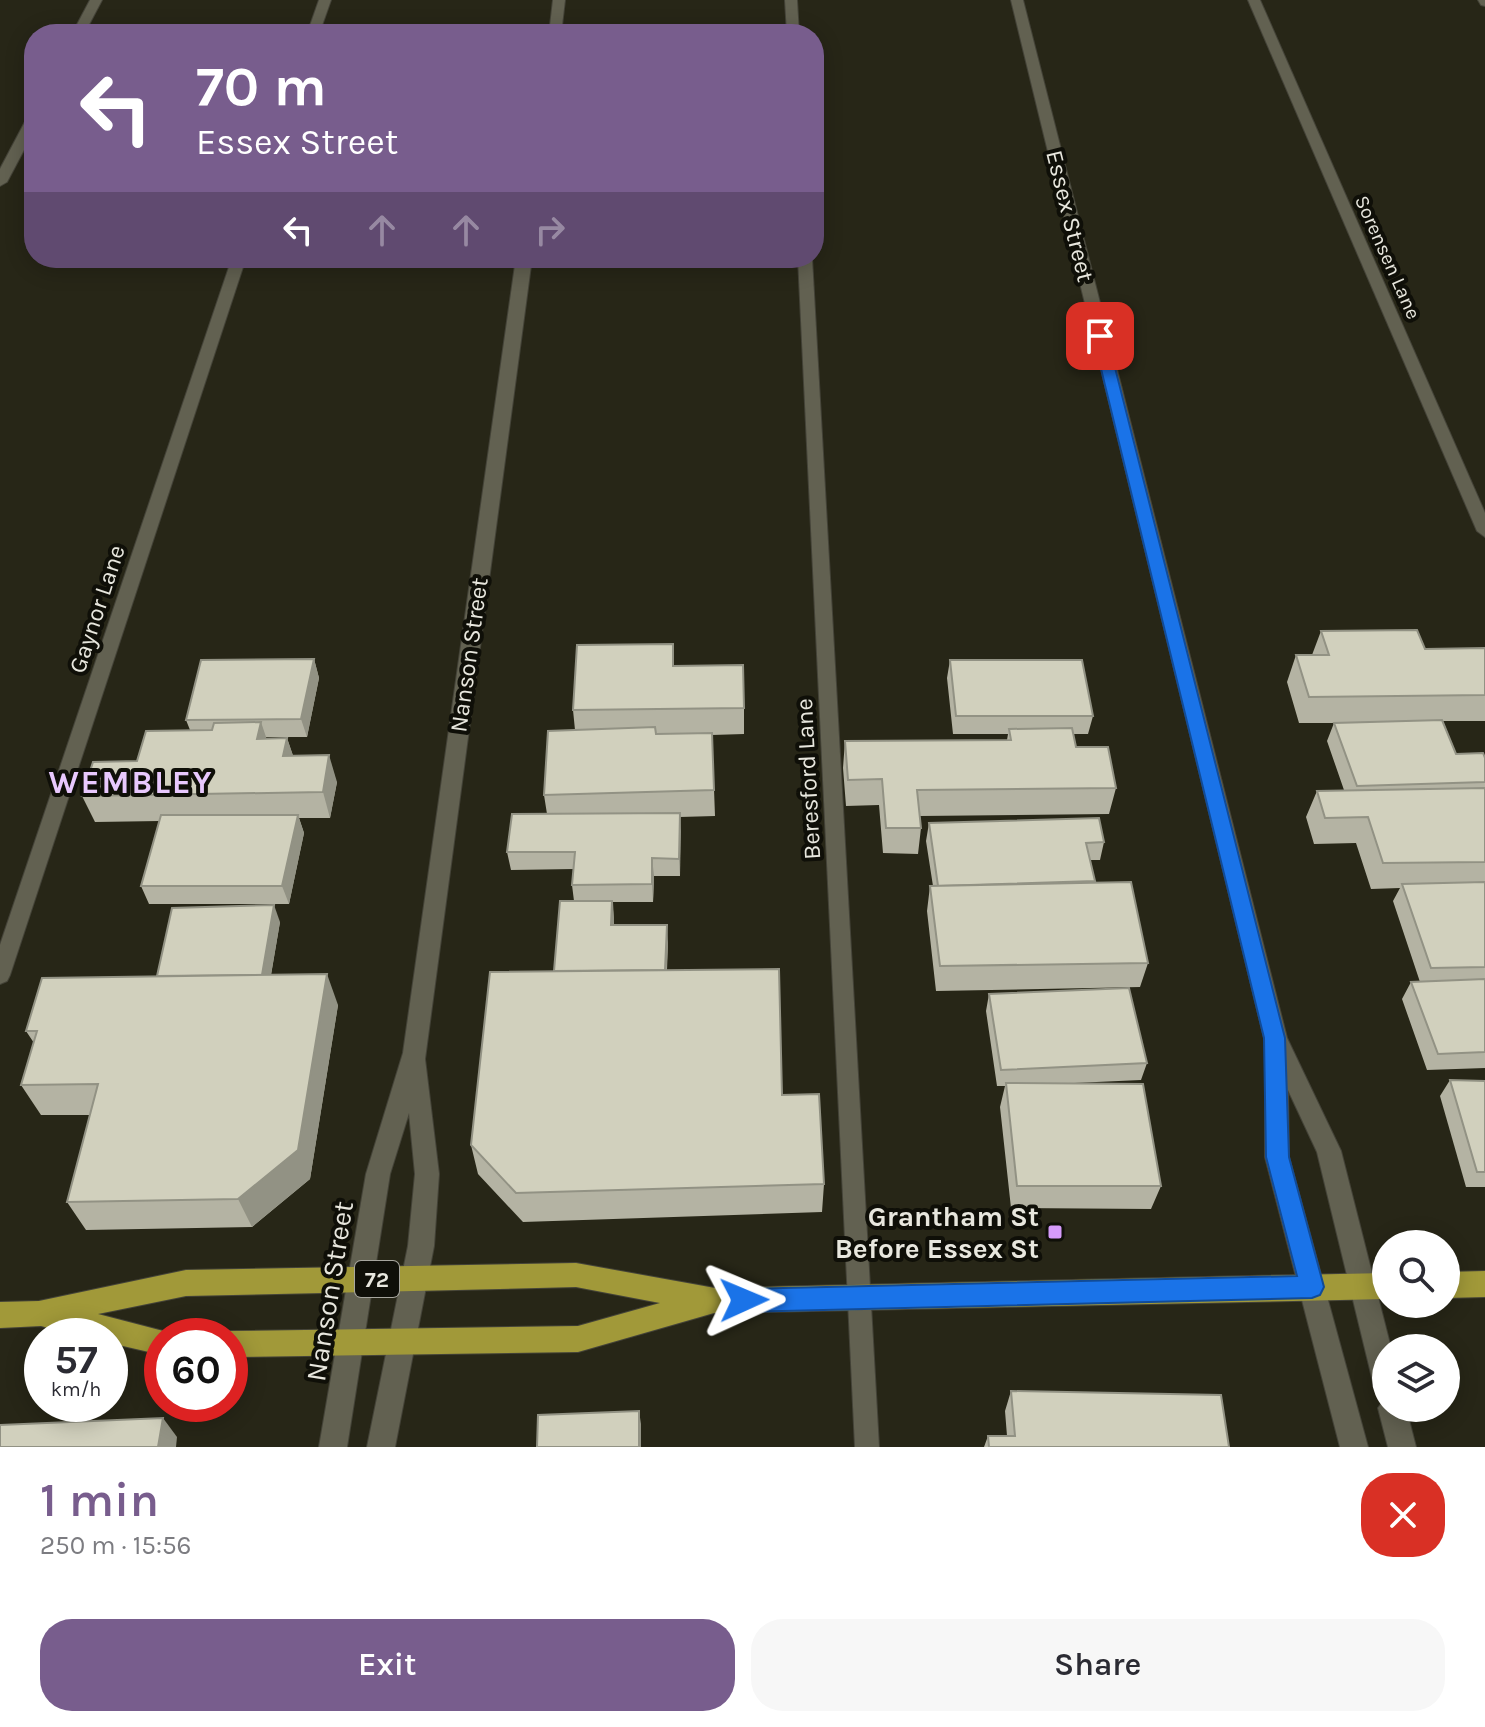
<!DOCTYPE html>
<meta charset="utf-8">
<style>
:root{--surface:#fff;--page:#f7f7f7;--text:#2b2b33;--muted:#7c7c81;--accent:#785d8d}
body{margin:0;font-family:Karla,sans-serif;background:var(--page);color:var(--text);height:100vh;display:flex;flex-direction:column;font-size:30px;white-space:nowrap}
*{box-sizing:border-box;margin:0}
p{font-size:26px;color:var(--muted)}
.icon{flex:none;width:44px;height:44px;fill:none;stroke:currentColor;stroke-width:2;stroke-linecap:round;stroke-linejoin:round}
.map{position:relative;height:1447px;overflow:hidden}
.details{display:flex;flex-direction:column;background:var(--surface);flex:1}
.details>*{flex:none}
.hud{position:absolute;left:24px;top:24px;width:800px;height:244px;border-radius:32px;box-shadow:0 4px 20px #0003;background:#785d8d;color:#fff;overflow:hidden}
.fabs{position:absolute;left:1372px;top:1230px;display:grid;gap:16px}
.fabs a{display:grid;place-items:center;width:88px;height:88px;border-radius:50%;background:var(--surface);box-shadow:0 4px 20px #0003;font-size:40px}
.speed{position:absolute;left:24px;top:1318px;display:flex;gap:16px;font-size:40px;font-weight:700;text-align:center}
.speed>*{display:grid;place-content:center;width:104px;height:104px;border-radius:50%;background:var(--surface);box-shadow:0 4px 20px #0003;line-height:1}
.speed small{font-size:20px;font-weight:400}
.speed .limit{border:12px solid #d22;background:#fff;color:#111}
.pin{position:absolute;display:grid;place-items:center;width:68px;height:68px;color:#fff;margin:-34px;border-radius:16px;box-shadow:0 4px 12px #0006}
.me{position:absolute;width:88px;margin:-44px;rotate:89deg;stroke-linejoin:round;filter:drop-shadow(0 0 6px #0008)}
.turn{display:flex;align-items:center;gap:28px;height:168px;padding:0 40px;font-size:36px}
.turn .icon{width:104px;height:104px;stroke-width:2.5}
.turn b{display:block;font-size:56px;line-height:68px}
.lanes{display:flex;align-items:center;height:76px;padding:0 40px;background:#0003;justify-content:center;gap:40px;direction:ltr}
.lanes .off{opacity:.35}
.round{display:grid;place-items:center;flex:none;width:84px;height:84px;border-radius:32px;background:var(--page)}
.headline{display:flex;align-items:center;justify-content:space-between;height:136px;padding:0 40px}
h1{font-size:48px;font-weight:600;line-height:60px;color:var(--accent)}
.cta{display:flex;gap:16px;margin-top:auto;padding:16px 40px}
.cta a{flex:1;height:92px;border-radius:32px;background:var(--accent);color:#fff;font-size:32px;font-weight:600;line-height:92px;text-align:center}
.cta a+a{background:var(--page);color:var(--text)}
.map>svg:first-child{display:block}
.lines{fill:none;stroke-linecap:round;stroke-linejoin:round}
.lane-casing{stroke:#444338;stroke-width:2}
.street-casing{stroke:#444338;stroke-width:2}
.primary-casing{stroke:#444338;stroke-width:2}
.lane{fill:#626151;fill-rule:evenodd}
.street{fill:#626151;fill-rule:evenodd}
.primary{fill:#a19939;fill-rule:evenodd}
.wall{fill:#b4b3a3}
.shaded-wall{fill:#929284}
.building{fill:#d1d0bd;stroke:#929284;stroke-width:2}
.route{fill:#1a73e8;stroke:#114b97;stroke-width:2}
.poi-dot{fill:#d69bfa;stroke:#0f0f08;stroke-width:3}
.labels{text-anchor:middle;stroke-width:8;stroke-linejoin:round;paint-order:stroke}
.far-street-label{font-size:20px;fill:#e8e7de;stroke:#0f0f08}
.shield{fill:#0f0f08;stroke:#a7a69e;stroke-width:2}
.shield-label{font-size:22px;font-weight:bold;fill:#e8e7de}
.street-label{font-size:24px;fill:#e8e7de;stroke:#0f0f08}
.near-poi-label{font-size:28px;font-weight:bold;fill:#e8e7de;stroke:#0f0f08;text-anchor:end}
.near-street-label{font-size:28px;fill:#e8e7de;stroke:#0f0f08}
.district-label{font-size:32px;font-weight:bold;letter-spacing:2px;fill:#e8c8fd;stroke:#0f0f08}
</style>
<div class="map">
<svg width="1485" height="1447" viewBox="0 0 1485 1447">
<rect width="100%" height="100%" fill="#272617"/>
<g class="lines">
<g class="lane-casing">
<g id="lane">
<path d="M319 0H331L319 34H307Z"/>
<path d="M785 0H797L799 34H787Z"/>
<path d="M1248 0H1260L1485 513V537L1477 531Z"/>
<path d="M232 258H246L10 975 7 981 0 984V945Z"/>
<path d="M798 258H812L879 1447H855Z"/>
</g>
</g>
<g class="street-casing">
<g id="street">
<path d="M90 0H102L84 34H72Z"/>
<path d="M553 0H565L561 34H549Z"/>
<path d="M1011 0H1023L1287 1038 1341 1151 1391 1348H1386V1395L1377 1391 1373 1382 1317 1152 1288 1090 1289 1157 1368 1447H1340L1265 1157V1042Z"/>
<path d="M1478 0H1485V6L1481 5Z"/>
<path d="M34 114V131L7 182 0 186V169L27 118Z"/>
<path d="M516 258H532L425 1059 439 1174 434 1246 395 1447H367L408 1246 415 1174 409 1113 390 1174 347 1447H319L366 1174 403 1053Z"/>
<path d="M1386 1397V1408H1406L1416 1447H1388L1378 1408Z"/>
</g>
</g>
<g class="primary-casing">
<g id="primary">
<path d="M576 1263 715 1288 1386 1273V1299L714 1313 578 1352 230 1357V1336H220L230 1331 578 1326 660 1303 576 1287 414 1291 186 1296 98 1314 171 1333 173 1336H162V1355L110 1343V1336H78L41 1326 0 1328V1302L39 1301 186 1270Z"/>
<path d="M1485 1271V1297L1446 1298V1272Z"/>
</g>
</g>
<use href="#lane" class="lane"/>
<use href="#street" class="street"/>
<use href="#primary" class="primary"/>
</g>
<g class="wall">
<path d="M1321 631 1425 649 1485 648V721H1443L1456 754 1485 758V1068L1427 1070 1402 999 1411 982H1420L1393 901 1400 888 1371 889 1356 843 1314 844 1306 817 1317 791 1344 790 1327 741 1334 723H1337H1299L1287 682 1296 655H1312Z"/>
<path d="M673 644 674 666 744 708V734L712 735 715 816 680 817V876H654L653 902H613L614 925 668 942 667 970 782 1095 824 1184 822 1212 523 1222 478 1174 471 1145 554 971 574 901 572 885 574 869 511 870 507 852 547 814 544 795 575 730 573 710Z"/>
<path d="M314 659 319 678 307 737H266V738H287L293 756 337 782 330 818H299L304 833 289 904H149L141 886 160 821 95 822 82 796 190 730 186 720Z"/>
<path d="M950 660 1093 716 1088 734H1073L1076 747 1116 788 1109 814 920 816 921 828 918 854 883 853 879 805 846 806 843 768 845 741 1007 740 1008 734H953L947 678Z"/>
<path d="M929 823 1104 842 1100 860H1090L1094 883 1148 963 1140 987 936 991 927 911 930 886H933L926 841Z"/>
<path d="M280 922 271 975 338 1005 310 1179 252 1227 86 1230 67 1202 90 1115H41L21 1085 34 1043 26 1031 157 976Z"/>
<path d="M989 994 1147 1063 1141 1080 1052 1084 1161 1186 1151 1209 1011 1208 1000 1107 1005 1086H997L986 1011Z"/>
<path d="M1450 1080 1485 1081V1187H1466L1440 1096Z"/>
<path d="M1011 1391 1229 1447H984L988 1436H1007L1005 1411Z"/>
</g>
<g class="shaded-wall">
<path d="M314 659 319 678 307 737 301 719Z"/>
<path d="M261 722 270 749 257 739Z"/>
<path d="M287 738 296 764 283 756Z"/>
<path d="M329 755 337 782 330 818 323 792Z"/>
<path d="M680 813 681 831 680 876 679 859Z"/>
<path d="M298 815 304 833 289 904 282 886Z"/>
<path d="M652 858 654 876 653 902 652 884Z"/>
<path d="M612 901 614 918 613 942 611 925Z"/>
<path d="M274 905 280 922 267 998 261 981Z"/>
<path d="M667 925 668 942 665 1000 664 983Z"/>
<path d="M327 974 338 1005 310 1179 252 1227 238 1199Z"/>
<path d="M639 1411 641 1424V1447H639Z"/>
<path d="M163 1418 177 1437 176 1447H158Z"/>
</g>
<g class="building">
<path d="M1417 630 1425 649 1485 648V695L1309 697 1296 655H1329L1321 631Z"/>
<path d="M673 644V666L743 665 744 708 573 710 577 645Z"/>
<path d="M314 659 301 719 186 720 201 660Z"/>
<path d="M950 660H1082L1093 716H956Z"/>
<path d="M1442 720 1456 754 1483 753 1485 758V782L1357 786 1334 723Z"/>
<path d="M261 722 257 739 287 738 283 756 329 755 323 792 82 796 93 762 137 761 146 731 212 730 214 723Z"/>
<path d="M655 727 656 734 712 733 714 790 544 795 548 731Z"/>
<path d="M1072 728 1076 747H1108L1116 788 917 790 921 828H886L882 779 848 780 845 741 1011 740 1009 729Z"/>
<path d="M1485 788V862L1383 863 1368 817 1325 818 1317 791Z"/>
<path d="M680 813 679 859 652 858V884L572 885 575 852H507L512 814Z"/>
<path d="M161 815H298L282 886H141Z"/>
<path d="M1099 818 1104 842 1086 843 1095 881 938 886 929 823Z"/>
<path d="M1131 882 1148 963 940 966 930 886Z"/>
<path d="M1485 882V967L1431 968 1402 884Z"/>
<path d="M560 901H612L611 925H667L665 970 554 971Z"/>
<path d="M274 905 262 975 157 976 172 908Z"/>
<path d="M779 969 782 1095 819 1094 824 1184 516 1193 471 1145 490 972Z"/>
<path d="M327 974 298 1150 238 1199 67 1202 98 1084 21 1085 37 1031H26L42 978Z"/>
<path d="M1485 979V1052L1438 1054 1411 982Z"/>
<path d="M1129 988 1147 1063 1001 1070 989 994Z"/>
<path d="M1450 1080 1485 1081V1172H1477Z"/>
<path d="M1006 1083 1143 1084 1161 1186H1017Z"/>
<path d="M1011 1391 1221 1395 1229 1447H989L988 1436H1015Z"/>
<path d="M639 1411V1447H537L538 1415Z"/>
<path d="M163 1418 158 1447H0V1425Z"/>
</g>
<path class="route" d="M1100 331 1107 336 1285 1038 1289 1157 1324 1287 1320 1295 1312 1298 744 1312 736 1308 732 1300 736 1292 744 1289 1297 1276 1266 1157 1264 1038 1093 336Z"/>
<rect class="poi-dot" x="1047" y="1224" width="16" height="16" rx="4"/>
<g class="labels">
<g class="far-street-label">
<text transform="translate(1388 257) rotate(66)" y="7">Sorensen Lane</text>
</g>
<rect class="shield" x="355" y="1261" width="44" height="36" rx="6"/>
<g class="shield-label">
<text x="377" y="1287">72</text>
</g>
<g class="street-label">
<text transform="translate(1070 216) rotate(76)" y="8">Essex Street</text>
<text transform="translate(97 609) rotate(-72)" y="8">Gaynor Lane</text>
<text transform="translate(469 655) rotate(-82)" y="8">Nanson Street</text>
<text transform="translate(808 779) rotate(-93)" y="8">Beresford Lane</text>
</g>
<g class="near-poi-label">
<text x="1039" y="1226">Grantham St<tspan x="1039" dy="32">Before Essex St</tspan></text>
</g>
<g class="near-street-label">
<text transform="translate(329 1291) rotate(-81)" y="10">Nanson Street</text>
</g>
<g class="district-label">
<text x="131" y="793">WEMBLEY</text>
</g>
</g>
</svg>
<div class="fabs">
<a><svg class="icon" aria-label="search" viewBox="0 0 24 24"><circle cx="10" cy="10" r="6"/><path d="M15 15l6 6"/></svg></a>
<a><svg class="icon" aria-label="layers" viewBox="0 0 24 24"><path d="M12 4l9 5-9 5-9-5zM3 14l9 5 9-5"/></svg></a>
</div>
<div class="speed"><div>57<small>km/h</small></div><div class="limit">60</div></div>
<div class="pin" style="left:1100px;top:336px;background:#d93025"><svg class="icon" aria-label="arrive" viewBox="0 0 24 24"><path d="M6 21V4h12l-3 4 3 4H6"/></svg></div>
<svg class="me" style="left:744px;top:1300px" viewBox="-20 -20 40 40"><path d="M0-17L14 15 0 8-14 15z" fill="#1a73e8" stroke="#fff" stroke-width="4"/></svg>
<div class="hud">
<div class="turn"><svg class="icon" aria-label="left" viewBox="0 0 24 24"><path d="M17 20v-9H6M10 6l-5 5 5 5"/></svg><div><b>70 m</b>Essex Street</div></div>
<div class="lanes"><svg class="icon" aria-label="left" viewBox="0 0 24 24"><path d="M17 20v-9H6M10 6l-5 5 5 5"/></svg><svg class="icon off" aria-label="ahead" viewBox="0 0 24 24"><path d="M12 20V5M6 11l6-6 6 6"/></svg><svg class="icon off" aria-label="ahead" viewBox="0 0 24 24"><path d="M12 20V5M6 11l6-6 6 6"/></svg><svg class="icon off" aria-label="right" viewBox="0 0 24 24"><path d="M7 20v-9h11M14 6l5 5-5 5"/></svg></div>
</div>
</div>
<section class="details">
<div class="headline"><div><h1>1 min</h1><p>250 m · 15:56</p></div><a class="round" style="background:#d93025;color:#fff"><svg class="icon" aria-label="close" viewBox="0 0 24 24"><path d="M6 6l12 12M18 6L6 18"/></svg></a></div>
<div class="cta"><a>Exit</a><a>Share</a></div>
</section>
